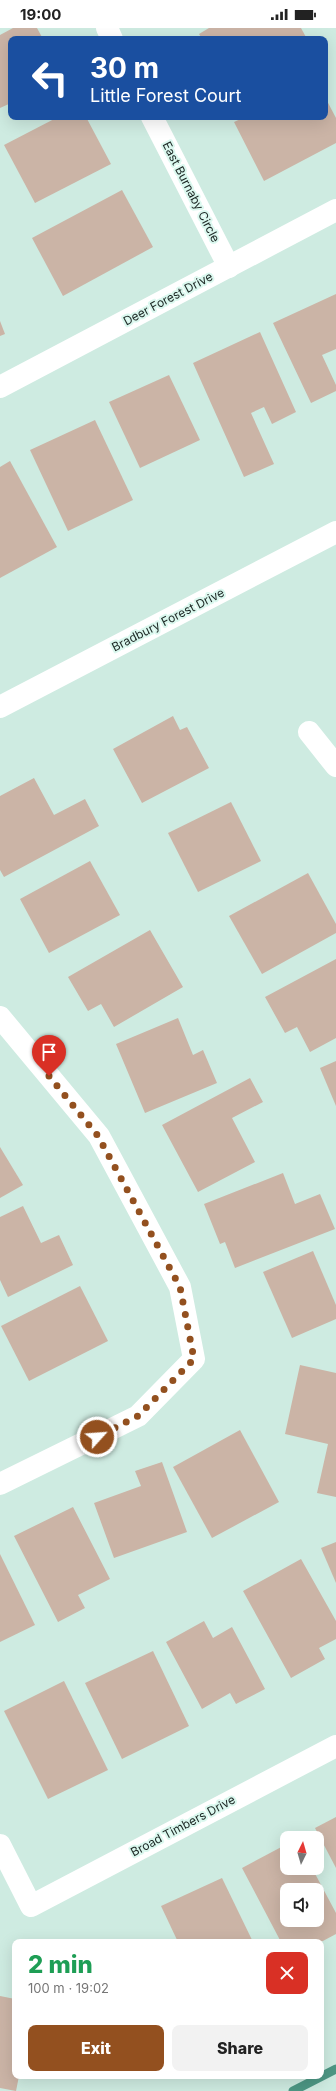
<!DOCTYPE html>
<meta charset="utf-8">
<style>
:root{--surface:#fff;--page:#f2f2f2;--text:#222;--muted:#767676;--accent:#93501f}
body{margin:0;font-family:Inter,sans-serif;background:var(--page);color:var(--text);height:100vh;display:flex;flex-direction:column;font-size:15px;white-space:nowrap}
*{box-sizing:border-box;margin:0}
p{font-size:13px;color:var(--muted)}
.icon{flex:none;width:22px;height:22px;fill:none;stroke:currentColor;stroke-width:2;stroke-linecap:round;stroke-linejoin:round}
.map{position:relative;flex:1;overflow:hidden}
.panel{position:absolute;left:12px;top:1911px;width:312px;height:140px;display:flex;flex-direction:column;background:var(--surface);border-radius:8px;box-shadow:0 4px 16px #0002}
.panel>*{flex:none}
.guide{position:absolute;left:8px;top:8px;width:320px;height:84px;border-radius:8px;box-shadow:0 4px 16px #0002;background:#1a4fa0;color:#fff;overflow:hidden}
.needle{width:26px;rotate:5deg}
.controls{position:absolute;left:280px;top:1803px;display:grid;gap:8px}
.controls a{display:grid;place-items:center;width:44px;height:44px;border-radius:8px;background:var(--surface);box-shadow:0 4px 16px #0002;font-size:20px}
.pin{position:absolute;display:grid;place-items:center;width:34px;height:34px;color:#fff;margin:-41px -17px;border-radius:50% 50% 50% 0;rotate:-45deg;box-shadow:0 0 4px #0007}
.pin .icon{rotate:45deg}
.me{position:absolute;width:44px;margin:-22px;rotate:64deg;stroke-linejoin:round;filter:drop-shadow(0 0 3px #0008)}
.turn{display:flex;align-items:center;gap:14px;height:84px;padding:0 16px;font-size:18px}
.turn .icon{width:52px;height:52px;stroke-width:2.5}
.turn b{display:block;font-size:28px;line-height:34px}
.round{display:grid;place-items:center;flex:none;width:42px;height:42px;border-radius:8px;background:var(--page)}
.overview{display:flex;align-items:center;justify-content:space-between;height:68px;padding:0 16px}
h1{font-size:24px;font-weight:800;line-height:30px;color:#1e9e55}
.primary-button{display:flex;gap:8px;margin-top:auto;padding:8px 16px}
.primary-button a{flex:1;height:46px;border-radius:8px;background:var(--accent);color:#fff;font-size:16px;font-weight:800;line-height:46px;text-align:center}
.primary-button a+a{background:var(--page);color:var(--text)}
.status{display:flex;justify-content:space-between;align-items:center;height:28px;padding:0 20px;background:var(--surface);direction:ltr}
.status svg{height:11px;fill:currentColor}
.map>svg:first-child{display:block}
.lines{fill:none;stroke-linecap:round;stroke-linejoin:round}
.stream{stroke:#4d9784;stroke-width:9}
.building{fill:#cbb4a6;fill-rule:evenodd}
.minor{stroke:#fff;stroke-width:22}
.route{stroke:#93501f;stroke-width:7;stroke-dasharray:0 12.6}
.labels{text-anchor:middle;stroke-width:4;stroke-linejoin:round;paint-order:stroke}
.street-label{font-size:12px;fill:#1b2623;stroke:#dbf8ef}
</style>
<div class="status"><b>19:00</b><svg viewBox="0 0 49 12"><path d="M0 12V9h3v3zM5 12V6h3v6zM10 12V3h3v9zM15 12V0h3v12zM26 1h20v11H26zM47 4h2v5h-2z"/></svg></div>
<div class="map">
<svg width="336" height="2063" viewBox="0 0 336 2063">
<rect width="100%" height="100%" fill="#ceebe1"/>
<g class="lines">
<path class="stream" d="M293 2063 336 2041"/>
</g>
<g class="building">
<path d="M13 0H37L43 11H11V75L0 80V7Z"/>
<path d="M209 0H301L307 11H202L199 6Z"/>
<path d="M325 69 336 90V115L264 153 234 94 245 89H325Z"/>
<path d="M58 89H86L111 136 35 175 4 117Z"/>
<path d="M122 162 153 219 63 268 32 210Z"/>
<path d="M336 266V321L322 327 336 357V363L311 375 273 295Z"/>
<path d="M0 293 5 306 0 308Z"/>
<path d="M260 304 296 384 272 396 264 379 251 385 274 436 244 449 193 335Z"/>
<path d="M169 347 200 412 140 440 109 374Z"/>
<path d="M95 392 133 472 68 503 30 422Z"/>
<path d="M10 433 57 519 0 550V439Z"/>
<path d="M173 688 180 702 187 699 209 740 142 775 113 721Z"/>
<path d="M34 750 54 787 85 771 99 798 4 849 0 842V768Z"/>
<path d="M231 774 261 833 198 864 168 805Z"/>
<path d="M90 833 120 887 49 925 20 871Z"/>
<path d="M308 845 336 896V905L262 946 229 888Z"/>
<path d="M150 902 183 959 114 999 101 976 88 983 68 949Z"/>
<path d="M336 931V1010L310 1024 297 999 285 1005 265 969Z"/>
<path d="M178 990 193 1027 203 1022 217 1055 145 1085 116 1016Z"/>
<path d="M336 1033V1078L320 1040Z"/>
<path d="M250 1050 263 1074 232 1090 255 1134 198 1164 162 1097Z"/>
<path d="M0 1119 23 1157 0 1170Z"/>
<path d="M283 1145 295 1176 320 1166 335 1201 235 1240 225 1214 220 1216 204 1176Z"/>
<path d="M23 1178 41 1215 59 1207 73 1237 8 1269 0 1252V1189Z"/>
<path d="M313 1223 336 1277V1291L292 1310 263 1244Z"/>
<path d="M80 1258 108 1313 29 1353 1 1298Z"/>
<path d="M300 1337 336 1345V1469L317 1465 328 1416 285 1406Z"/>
<path d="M240 1402 279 1474 212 1510 173 1439Z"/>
<path d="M162 1434 187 1504 114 1530 94 1475 141 1458 135 1443Z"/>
<path d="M73 1479 110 1551 78 1567 85 1580 58 1594 14 1508Z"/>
<path d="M336 1514V1555L321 1520Z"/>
<path d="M0 1526 35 1597 0 1614Z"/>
<path d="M301 1531 336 1593V1611L319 1620 325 1631 291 1650 243 1563Z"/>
<path d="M204 1593 213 1610 232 1599 265 1661 236 1676 230 1665 202 1681 166 1614Z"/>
<path d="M153 1623 189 1698 122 1731 85 1655Z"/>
<path d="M64 1653 108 1742 48 1771 4 1683Z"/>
<path d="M336 1789V1840L315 1800Z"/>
<path d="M287 1816V1840H312L336 1885V1906L321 1914H281L242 1840ZM287 1862H317V1892H287Z"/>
<path d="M222 1850 253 1914H178L161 1878Z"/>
<path d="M0 1968 15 1971V2048H19L16 2063 0 2060Z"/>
</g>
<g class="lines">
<g class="minor">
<path d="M107 0 112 11"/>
<path d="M152 89 229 239"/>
<path d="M0 359 336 182"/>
<path d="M0 679 336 504"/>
<path d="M309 704 336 738"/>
<path d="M0 989 99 1108 180 1259 194 1331 138 1388 0 1456"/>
<path d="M0 1817 31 1878 336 1718"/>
</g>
</g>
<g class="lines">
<path class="route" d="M49 1048 98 1108 180 1259 194 1331 138 1388 97 1409"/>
</g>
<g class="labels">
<g class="street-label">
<text transform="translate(191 164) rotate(63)" y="4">East Burnaby Circle</text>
<text transform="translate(168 271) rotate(-28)" y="4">Deer Forest Drive</text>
<text transform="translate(168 592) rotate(-27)" y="4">Bradbury Forest Drive</text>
<text transform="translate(183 1798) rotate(-28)" y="4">Broad Timbers Drive</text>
</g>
</g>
</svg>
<div class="controls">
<a><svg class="needle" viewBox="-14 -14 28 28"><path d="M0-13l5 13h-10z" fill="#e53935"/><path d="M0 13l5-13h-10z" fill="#767676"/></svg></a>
<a><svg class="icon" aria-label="sound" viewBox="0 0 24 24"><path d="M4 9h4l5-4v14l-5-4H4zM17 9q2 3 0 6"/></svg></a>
</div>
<div class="pin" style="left:49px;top:1048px;background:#d93025"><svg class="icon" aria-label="arrive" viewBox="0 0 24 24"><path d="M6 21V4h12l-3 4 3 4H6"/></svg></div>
<svg class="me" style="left:97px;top:1409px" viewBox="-20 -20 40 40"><circle r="17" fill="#93501f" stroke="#fff" stroke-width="3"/><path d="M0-11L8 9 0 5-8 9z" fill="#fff"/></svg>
<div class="guide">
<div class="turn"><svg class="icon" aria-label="left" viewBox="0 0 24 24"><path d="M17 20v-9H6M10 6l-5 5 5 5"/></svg><div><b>30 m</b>Little Forest Court</div></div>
</div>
<section class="panel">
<div class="overview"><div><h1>2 min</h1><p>100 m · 19:02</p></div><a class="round" style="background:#d93025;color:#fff"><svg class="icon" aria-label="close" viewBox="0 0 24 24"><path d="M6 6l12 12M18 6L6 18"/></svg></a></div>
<div class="primary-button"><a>Exit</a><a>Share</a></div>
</section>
</div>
